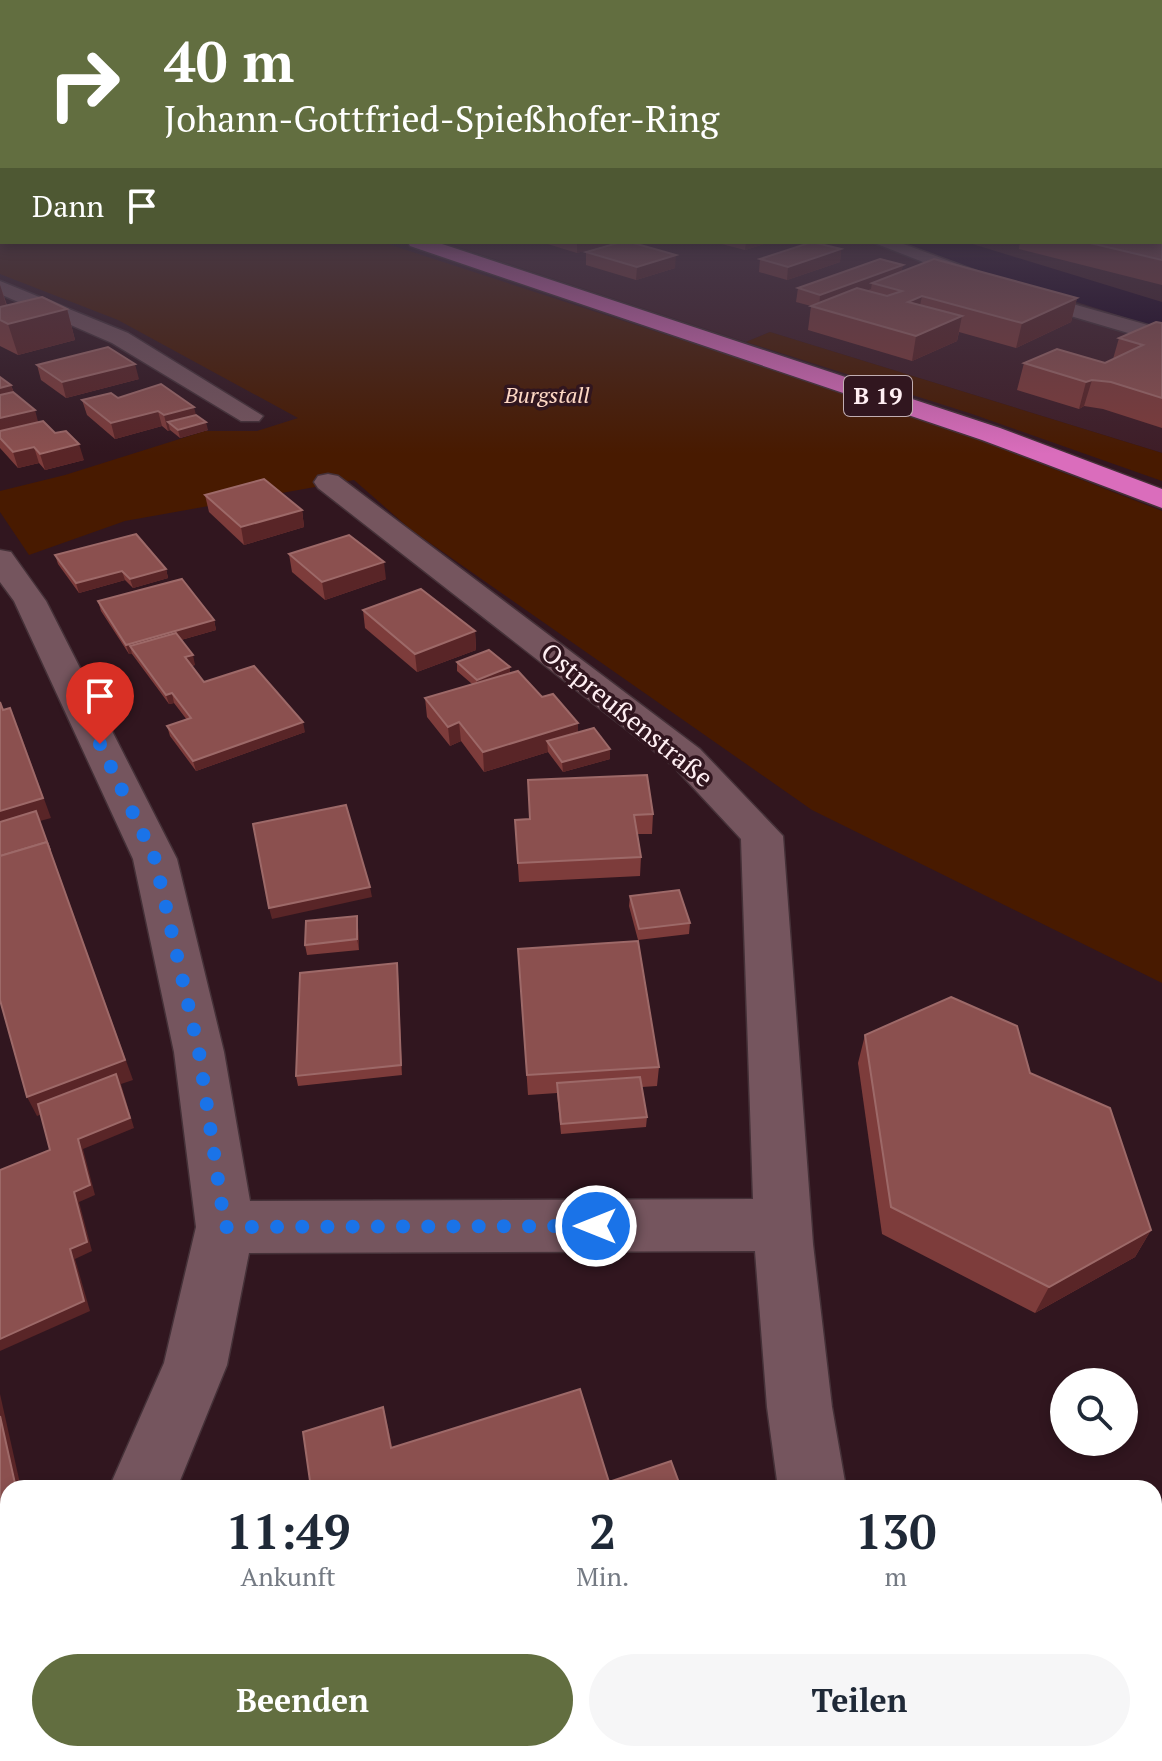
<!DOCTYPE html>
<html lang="de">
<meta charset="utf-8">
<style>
:root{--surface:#fff;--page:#f6f6f7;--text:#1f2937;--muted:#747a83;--accent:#626e40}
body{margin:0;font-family:"PT Serif",serif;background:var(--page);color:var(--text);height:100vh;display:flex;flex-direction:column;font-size:30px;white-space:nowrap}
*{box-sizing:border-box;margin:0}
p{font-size:26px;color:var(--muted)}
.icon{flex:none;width:44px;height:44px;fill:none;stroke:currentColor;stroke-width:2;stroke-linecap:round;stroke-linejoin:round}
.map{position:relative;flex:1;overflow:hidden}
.sheet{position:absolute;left:0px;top:1480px;width:1162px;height:282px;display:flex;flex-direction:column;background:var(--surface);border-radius:24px 24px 0 0;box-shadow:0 4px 12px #0003}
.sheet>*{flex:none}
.top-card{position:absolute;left:0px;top:0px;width:1162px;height:244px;box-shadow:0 4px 12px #0003;background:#626e40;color:#fff;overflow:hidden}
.buttons{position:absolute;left:1050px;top:1368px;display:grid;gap:16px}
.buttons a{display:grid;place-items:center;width:88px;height:88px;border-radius:50%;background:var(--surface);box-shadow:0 4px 12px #0003;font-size:40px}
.pin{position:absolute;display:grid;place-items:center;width:68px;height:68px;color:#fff;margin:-82px -34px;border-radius:50% 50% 50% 0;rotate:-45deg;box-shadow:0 0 8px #0007}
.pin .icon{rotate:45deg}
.me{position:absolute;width:88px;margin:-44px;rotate:270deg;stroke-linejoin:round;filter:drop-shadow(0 0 6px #0008)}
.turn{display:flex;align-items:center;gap:28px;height:168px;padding:0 32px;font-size:36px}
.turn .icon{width:104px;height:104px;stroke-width:2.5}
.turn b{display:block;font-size:56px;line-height:68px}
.then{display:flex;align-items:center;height:76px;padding:0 32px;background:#0003;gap:16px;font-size:30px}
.eta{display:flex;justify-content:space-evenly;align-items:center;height:136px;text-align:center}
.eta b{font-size:48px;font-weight:600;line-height:56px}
.primary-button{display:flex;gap:16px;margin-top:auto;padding:16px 32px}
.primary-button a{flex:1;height:92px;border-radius:48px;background:var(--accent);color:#fff;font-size:32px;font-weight:600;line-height:92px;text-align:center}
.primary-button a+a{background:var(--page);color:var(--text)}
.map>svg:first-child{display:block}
.built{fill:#3e1d27}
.green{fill:#481a00}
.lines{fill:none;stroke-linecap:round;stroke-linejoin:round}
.river{fill:#16001f;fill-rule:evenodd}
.minor-casing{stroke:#453138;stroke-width:3}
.highway-casing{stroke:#453138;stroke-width:3}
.minor{fill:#75555e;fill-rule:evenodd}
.highway{fill:#da6dbc;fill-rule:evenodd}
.wall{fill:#7d3c3b}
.shaded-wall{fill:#592527}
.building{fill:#8b504f;stroke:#9d6968;stroke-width:2}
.route{stroke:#1a73e8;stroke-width:14;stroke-dasharray:0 25.2}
.labels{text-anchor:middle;stroke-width:7;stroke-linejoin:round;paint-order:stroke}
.far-park-label{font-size:22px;font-style:italic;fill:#fed8c5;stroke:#31161f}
.shield{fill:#31161f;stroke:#c1aeb3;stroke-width:2}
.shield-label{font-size:24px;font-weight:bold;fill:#ffeff3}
.street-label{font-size:26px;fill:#ffeff3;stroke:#31161f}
</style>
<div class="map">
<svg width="1162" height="1761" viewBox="0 0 1162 1761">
<rect width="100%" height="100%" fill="#31161f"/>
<g class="built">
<path d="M1160 208 1162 306 959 242H1160Z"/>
<path d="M443 242H872L1056 311 1162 341V453L770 332 746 342Z"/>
</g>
<g class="green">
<path d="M0 208 2 242H382L933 422 1162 511V983L812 810 410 529 354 480 125 521 29 555 0 512V491L65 475 205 431H257L298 418 118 320 0 274Z"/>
<path d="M910 242H960L1162 306V323L961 262Z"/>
<path d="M770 332 1162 453V481L972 414 746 342Z"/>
</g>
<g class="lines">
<path class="river" d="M907 242H966L1162 302V329L913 250Z"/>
<g class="minor-casing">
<g id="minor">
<path d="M872 242H898L1044 296 1162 329V343L1030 304Z"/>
<path d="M0 281 128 333 263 416 259 421H241L112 343 0 294Z"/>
<path d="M328 474 338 476 700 749 783 836 813 1244 832 1407 846 1488H778L767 1407 755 1251 249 1253 227 1365 177 1488H109L164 1363 196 1227 174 1052 133 859 14 601 0 582V550L11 552 46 601 177 859 224 1052 250 1201 753 1199 741 839 672 765 318 488 314 482 318 476Z"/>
<path d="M8 1676V1754H28L12 1761H0V1680Z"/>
<path d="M819 1754H897L899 1761H821Z"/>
</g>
</g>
<g class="highway-casing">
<path id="highway" d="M408 242H436L1000 428 1162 489V508L982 440 410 246Z"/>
</g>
<use href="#minor" class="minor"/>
<use href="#highway" class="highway"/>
</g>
<g class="wall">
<path d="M1162 208V285L1019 249 1020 242H1160Z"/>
<path d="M541 242H615L577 253Z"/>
<path d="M714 242H770L745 250Z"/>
<path d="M841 249 840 262 787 280 759 272 760 259Z"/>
<path d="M586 252 675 268 636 280 586 265Z"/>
<path d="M903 265 901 272 1077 298 1071 322 1016 348 959 332 957 341 912 361 808 330 811 306 796 302 798 288Z"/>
<path d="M0 285 7 305 67 309 75 340 18 355 0 346Z"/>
<path d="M1162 323V428L1103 409 1084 406 1079 409 1017 390 1024 363H1105L1113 359 1119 338Z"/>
<path d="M37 365 139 379 66 398 41 380Z"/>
<path d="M0 377 11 385 14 393 38 422 84 460 45 470 39 463 18 468 0 448Z"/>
<path d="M118 398 196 415 208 430 180 438 170 430 168 431 162 426 115 439 87 415 82 400Z"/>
<path d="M205 495 302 510 304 527 244 545 209 512Z"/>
<path d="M289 554 386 579 325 600 292 572Z"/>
<path d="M55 555 166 569 168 578 133 588 125 580 79 593 58 564Z"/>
<path d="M98 601 214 620 216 630 181 640 195 665 191 666 204 682 305 732 196 771 170 736 167 726 187 720 174 703 169 704 132 654H129L101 611Z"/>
<path d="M363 610 475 631 476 650 417 672 365 628Z"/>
<path d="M457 662 510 673 578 723V733L610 759 563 772 548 752 484 772 461 741 450 746 427 717 425 698 472 684 457 671Z"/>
<path d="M653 814 652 834H637L641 857 640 876 519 882 515 820Z"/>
<path d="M630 896 690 923 689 934 638 940 629 906Z"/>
<path d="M358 926 359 950 307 955 305 945Z"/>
<path d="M518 949 659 1067 657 1086 642 1087 647 1117 646 1127 561 1134 557 1093 528 1095Z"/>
<path d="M397 963 398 973 402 1075 298 1086 296 1076Z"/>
<path d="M865 1035 1030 1073 1151 1230 1135 1257 1035 1313 882 1234 858 1063Z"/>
<path d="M1154 1537 1162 1560V1754H1154Z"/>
<path d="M945 1754H1144L1079 1756 1081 1761H947Z"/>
</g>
<g class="shaded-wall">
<path d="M577 242H615L577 253Z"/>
<path d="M746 242H770L745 250Z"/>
<path d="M841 249 840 262 787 280 788 267Z"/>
<path d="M676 255 675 268 636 280 637 267Z"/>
<path d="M903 265 900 278 872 283 871 289 819 308 820 295Z"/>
<path d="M0 285 8 311 0 313Z"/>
<path d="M922 296 917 320 908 302Z"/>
<path d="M1077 298 1071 322 1016 348 1022 323Z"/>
<path d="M67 309 75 340 18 355 8 324Z"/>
<path d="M962 316 957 341 912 361 916 336Z"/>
<path d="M135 364 139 379 66 398 62 382Z"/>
<path d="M1092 380 1084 406 1079 409 1086 382Z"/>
<path d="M11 385 16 400 0 404V388Z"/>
<path d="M194 407 198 423 168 422 170 430 168 431 164 415Z"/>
<path d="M35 410 39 425 0 436V418Z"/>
<path d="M158 411 162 426 115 439 111 423Z"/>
<path d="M206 422 208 430 180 438 178 430Z"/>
<path d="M79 444 84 460 45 470 40 454Z"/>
<path d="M34 447 39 463 18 468 13 452Z"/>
<path d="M302 510 304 527 244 545 241 527Z"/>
<path d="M384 562 386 579 325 600 322 582Z"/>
<path d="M166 569 168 578 133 588 130 579Z"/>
<path d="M122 571 125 580 79 593 76 583Z"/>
<path d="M214 620 216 630 135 653 130 646 132 654H129L126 645Z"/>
<path d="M475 631 476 650 417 672 415 654Z"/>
<path d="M193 655 195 665 187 667 185 657Z"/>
<path d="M510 667V677L477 689V680Z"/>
<path d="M172 693 174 703 169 704 166 695Z"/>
<path d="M303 722 305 732 196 771 193 761Z"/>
<path d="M459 722 461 741 450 746 448 727Z"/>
<path d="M578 723V742L547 741 548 752 484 772 483 752Z"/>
<path d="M18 727 51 818 40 821 133 1080 121 1084 134 1128 83 1149 95 1195 79 1202 92 1251 75 1259 90 1311 0 1351V1339L70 1249 78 1139 120 1085 37 1116 27 1097 0 833V811Z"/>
<path d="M610 749V759L563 772 562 762Z"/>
<path d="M370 887 372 897 272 919 269 908Z"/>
<path d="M357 916 358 926 359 950 357 939Z"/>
<path d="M397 963 398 973 402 1075 401 1065Z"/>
<path d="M1151 1230 1135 1257 1035 1313 1049 1287Z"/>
<path d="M0 1394 21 1488H16L0 1416Z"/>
<path d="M383 1407 389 1431 397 1471 391 1448Z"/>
<path d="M8 1527V1539L0 1543V1531Z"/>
<path d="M190 1754H195L196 1761H191Z"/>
</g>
<g class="building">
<path d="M1160 208H1162V260L1086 242H1160Z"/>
<path d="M621 242H630L676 255 637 267 586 252Z"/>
<path d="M812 242 841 249 788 267 760 259Z"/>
<path d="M880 259 903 265 820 295 798 288Z"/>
<path d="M934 259 1077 298 1022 323 922 296 908 302 962 316 916 336 811 306 857 288 887 296 902 291 872 283Z"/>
<path d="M42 297 67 309 8 324 0 320V307Z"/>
<path d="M1156 322 1162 323V398L1111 382 1092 380 1086 382 1024 363 1057 349 1105 363 1143 345 1119 338Z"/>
<path d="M108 347 135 364 62 382 37 365Z"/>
<path d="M0 377 11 385 0 388Z"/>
<path d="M161 384 194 407 164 415 158 411 111 423 82 400 111 393 118 398Z"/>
<path d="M13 392 35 410 0 418V395Z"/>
<path d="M196 415 206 422 178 430 168 422Z"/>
<path d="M43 421 55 433 66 431 79 444 40 454 34 447 13 452 0 438V431Z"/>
<path d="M264 479 302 510 241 527 205 495Z"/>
<path d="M136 534 166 569 130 579 122 571 76 583 55 555Z"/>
<path d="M349 535 384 562 322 582 289 554Z"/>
<path d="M182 579 214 620 126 645 98 601Z"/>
<path d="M421 589 475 631 415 654 363 610Z"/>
<path d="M176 633 193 655 185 657 204 682 254 666 303 722 193 761 167 726 191 718 172 693 166 695 130 646Z"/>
<path d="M489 650 510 667 477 680 457 662Z"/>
<path d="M518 671 542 697 553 694 578 723 483 752 459 722 448 727 425 698Z"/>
<path d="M0 702 3 710 10 708 43 798 0 811Z"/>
<path d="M594 728 610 749 562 762 547 741Z"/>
<path d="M647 775 653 814 634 815 641 857 518 863 515 820 530 819 528 780Z"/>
<path d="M346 805 370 887 269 908 253 824Z"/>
<path d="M36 811 50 850 47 842 0 856V822Z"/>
<path d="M47 842 125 1060 27 1097 0 1000V856Z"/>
<path d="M679 890 690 923 639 929 630 896Z"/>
<path d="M357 916V939L305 945 306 921Z"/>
<path d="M638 941 659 1067 527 1075 518 949Z"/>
<path d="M397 963 401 1065 296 1076 300 973Z"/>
<path d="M951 997 1017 1026 1030 1073 1110 1108 1151 1230 1049 1287 891 1207 865 1035Z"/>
<path d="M116 1074 130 1118 78 1139 90 1185 74 1192 87 1242 70 1249 84 1301 0 1339V1170L50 1150 38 1104Z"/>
<path d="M640 1077 647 1117 561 1124 557 1083Z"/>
<path d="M580 1389 609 1482 671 1461 681 1488H311L303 1432 383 1407 391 1448Z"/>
<path d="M0 1416 16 1488H8V1527L0 1531Z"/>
<path d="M1154 1537 1162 1560V1738H1154Z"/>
<path d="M78 1754H190L191 1761H79Z"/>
<path d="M963 1754H1079L1081 1761H965Z"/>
</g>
<linearGradient id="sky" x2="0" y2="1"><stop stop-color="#1b0c11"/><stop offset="0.46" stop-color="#483c4d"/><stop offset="1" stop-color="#483c4d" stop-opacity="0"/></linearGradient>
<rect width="1162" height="454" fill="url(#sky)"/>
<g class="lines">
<path class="route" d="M100 744 155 859 199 1052 225 1227 596 1226"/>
</g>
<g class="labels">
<g class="far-park-label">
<text x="547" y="403">Burgstall</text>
</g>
<rect class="shield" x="844" y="376" width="68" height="40" rx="6"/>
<g class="shield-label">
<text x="878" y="404">B 19</text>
</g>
<g class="street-label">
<text transform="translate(627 715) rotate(39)" y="9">Ostpreußenstraße</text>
</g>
</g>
</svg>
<div class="buttons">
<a><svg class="icon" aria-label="search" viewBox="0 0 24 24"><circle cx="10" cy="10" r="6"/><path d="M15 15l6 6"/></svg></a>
</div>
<div class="pin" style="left:100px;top:744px;background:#d93025"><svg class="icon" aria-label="arrive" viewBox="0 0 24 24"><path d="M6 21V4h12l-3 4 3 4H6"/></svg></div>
<svg class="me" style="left:596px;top:1226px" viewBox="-20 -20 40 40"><circle r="17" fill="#1a73e8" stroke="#fff" stroke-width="3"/><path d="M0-11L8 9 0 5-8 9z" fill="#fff"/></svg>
<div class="top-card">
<div class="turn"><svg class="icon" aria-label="right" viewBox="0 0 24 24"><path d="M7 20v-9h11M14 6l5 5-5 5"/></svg><div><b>40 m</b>Johann-Gottfried-Spießhofer-Ring</div></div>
<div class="then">Dann<svg class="icon" aria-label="arrive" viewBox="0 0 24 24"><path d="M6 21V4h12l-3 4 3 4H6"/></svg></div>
</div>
<section class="sheet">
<div class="eta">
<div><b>11:49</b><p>Ankunft</p></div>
<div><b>2</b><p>Min.</p></div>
<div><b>130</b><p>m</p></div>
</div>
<div class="primary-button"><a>Beenden</a><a>Teilen</a></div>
</section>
</div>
